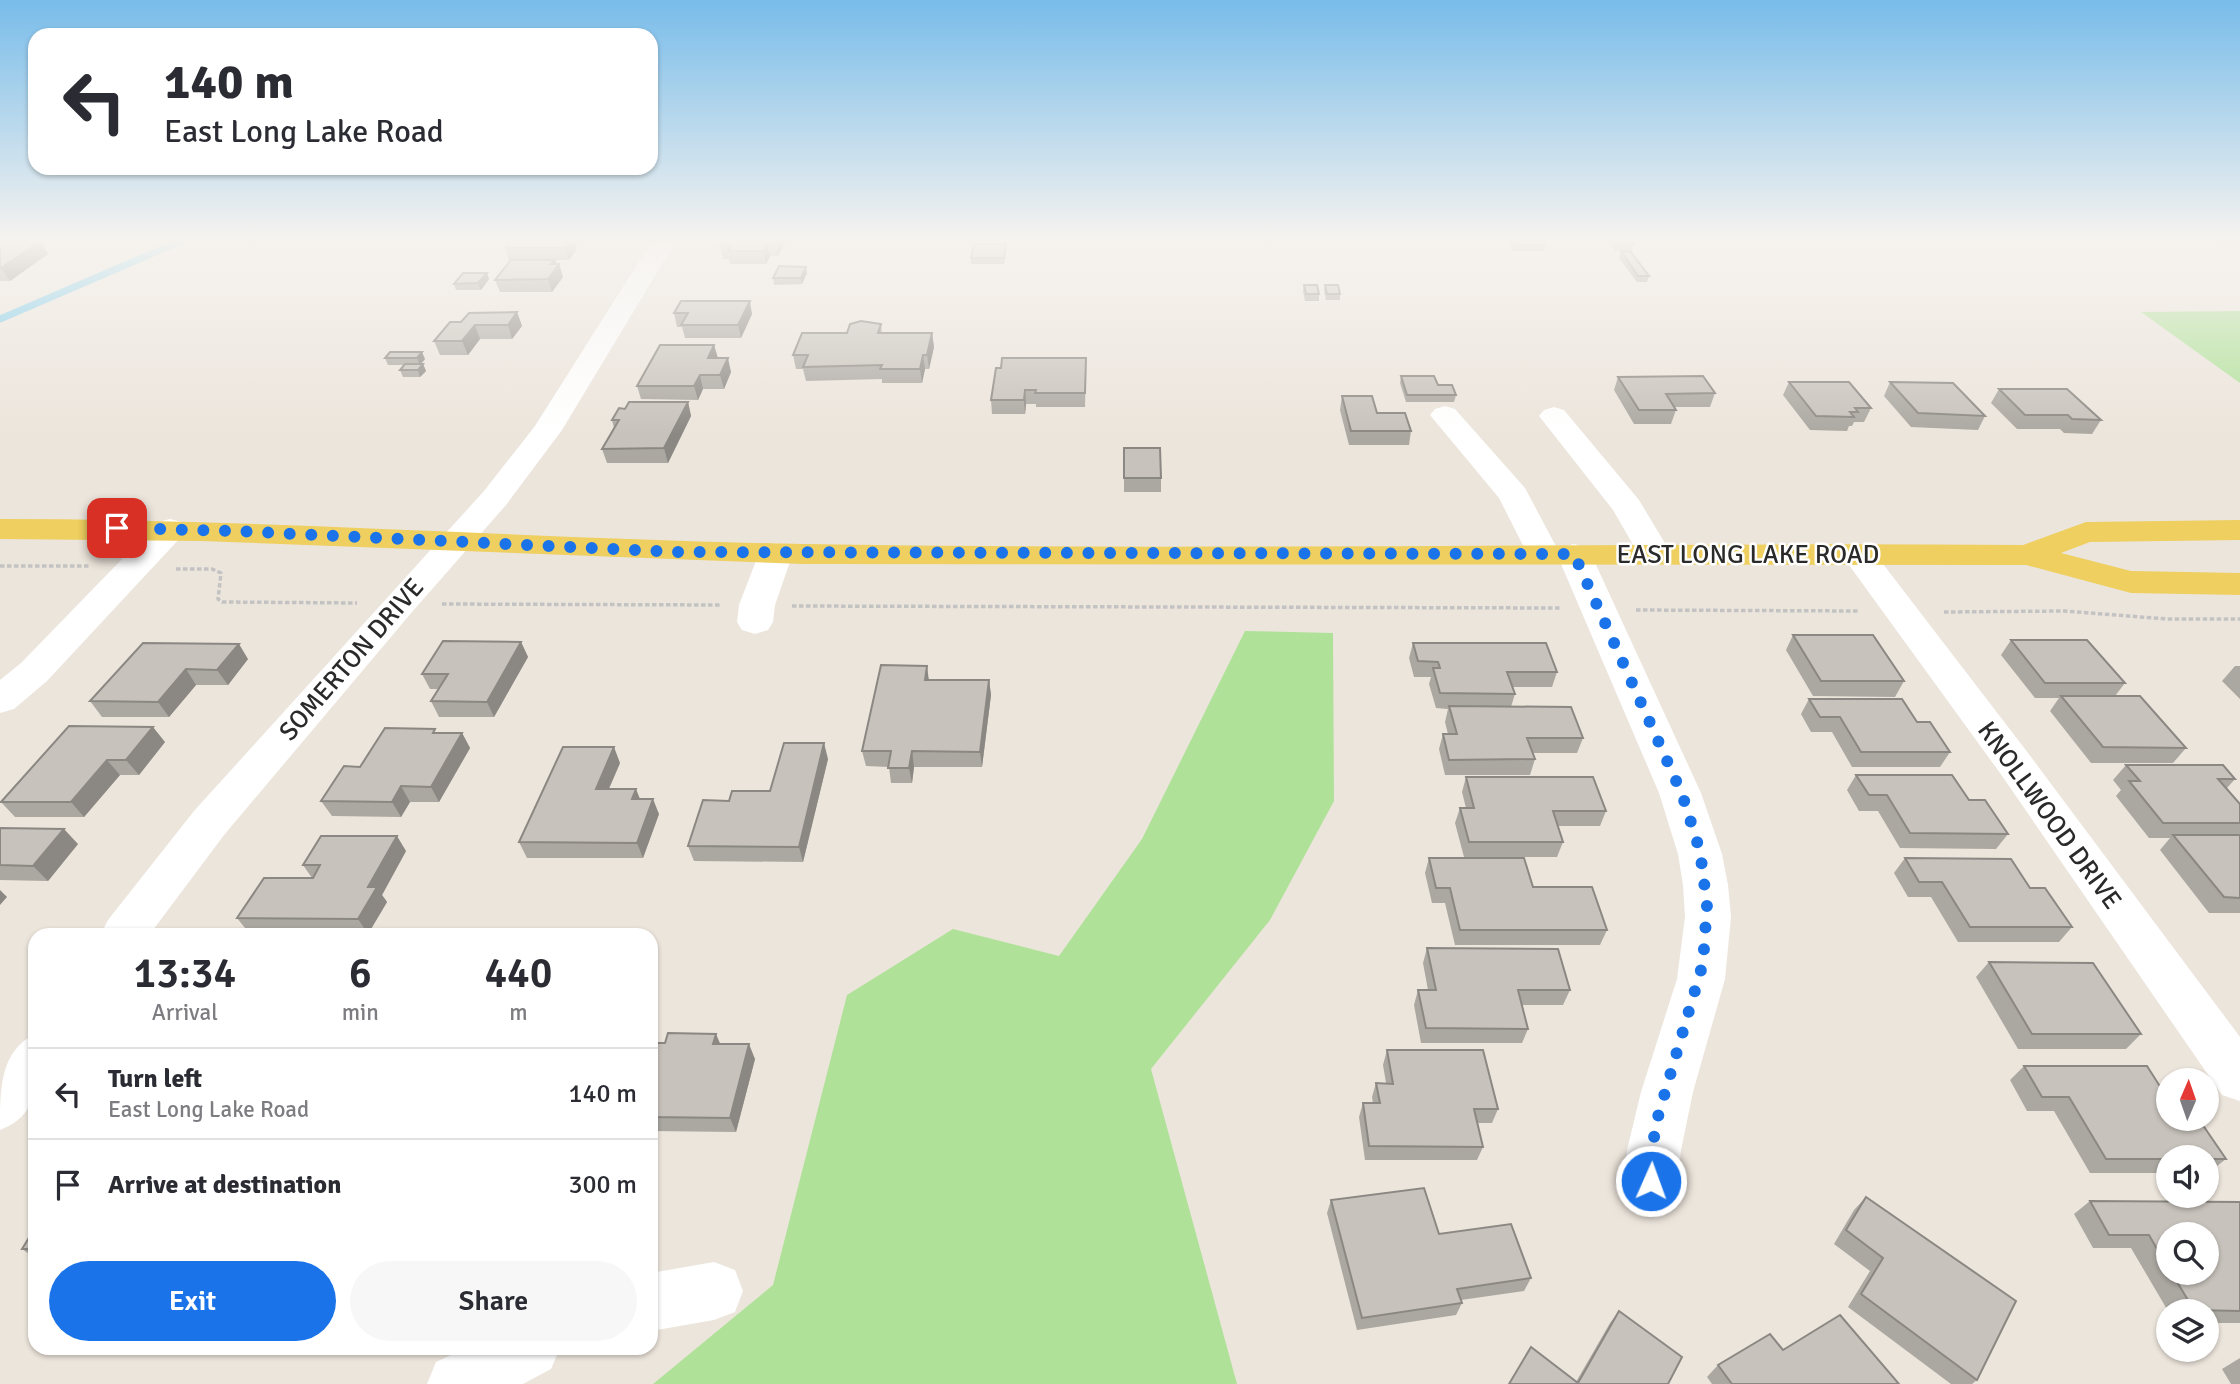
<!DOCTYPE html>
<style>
:root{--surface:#fff;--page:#f7f7f7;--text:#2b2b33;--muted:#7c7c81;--line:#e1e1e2;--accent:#1a73e8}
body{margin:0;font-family:Signika,sans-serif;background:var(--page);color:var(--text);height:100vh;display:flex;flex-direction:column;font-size:26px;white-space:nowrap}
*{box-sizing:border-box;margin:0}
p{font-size:23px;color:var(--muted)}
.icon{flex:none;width:38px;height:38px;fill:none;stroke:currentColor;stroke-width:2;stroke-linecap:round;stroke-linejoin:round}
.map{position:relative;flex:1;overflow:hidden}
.side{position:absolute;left:28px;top:928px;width:630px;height:427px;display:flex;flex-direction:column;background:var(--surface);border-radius:21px;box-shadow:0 2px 5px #0004}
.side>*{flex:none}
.top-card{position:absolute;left:28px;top:28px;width:630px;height:147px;border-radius:21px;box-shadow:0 2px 5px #0004;background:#fff;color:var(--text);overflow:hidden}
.needle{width:46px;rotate:2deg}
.fabs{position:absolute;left:2156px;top:1068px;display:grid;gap:14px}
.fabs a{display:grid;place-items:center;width:63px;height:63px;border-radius:50%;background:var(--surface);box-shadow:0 2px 5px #0004;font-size:35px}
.pin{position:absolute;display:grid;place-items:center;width:60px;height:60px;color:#fff;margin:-30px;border-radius:14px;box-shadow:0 4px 10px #0006}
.me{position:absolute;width:77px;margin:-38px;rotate:2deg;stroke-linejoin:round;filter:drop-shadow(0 0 5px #0008)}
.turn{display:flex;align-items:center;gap:24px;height:147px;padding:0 21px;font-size:32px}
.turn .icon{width:91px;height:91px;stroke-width:2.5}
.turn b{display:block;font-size:49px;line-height:60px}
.eta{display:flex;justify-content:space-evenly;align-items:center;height:119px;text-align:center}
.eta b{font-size:42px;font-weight:600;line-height:49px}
.primary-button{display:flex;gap:14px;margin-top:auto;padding:14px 21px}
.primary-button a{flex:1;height:80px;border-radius:42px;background:var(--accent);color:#fff;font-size:28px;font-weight:600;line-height:80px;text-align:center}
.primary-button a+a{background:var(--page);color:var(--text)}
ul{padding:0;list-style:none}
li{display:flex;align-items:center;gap:21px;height:91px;padding:0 21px;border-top:2px solid var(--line)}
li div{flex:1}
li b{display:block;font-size:26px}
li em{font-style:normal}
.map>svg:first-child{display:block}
.green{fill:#b0e199}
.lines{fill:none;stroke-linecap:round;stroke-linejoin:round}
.stream{stroke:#70c9ec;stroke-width:7}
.path{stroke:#c3c3c3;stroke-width:3.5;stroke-dasharray:4.5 2.5;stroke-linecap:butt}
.minor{fill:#fff;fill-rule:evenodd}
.major{fill:#eecf5f;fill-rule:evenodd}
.wall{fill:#aba7a1;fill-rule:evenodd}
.shaded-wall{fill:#8b8883}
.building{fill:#c7c2bb;stroke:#8b8883;stroke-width:2}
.route{stroke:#1a73e8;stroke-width:12;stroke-dasharray:0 21.6}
.labels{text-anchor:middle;stroke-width:5;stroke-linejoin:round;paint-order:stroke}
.street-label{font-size:26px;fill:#2a2a2a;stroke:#fff}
</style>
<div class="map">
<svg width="2240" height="1384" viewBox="0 0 2240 1384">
<rect width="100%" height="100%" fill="#ece5dc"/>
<g class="green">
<path d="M2240 311V383L2141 312Z"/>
<path d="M1245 631 1333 633 1334 801 1270 920 1151 1069 1237 1384H653L773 1285 847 995 953 929 1059 956 1142 839Z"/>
</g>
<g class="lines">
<path class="stream" d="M0 319 181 241"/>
<g class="path">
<path d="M0 566H90"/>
<path d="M176 569H212L221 573 218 599 222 602 357 603"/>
<path d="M442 604 720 605"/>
<path d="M792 606 1560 608"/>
<path d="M1636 610 1858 611"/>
<path d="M1944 612 2064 611 2167 619H2240"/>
</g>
<g class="minor">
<path d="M652 241H676L562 430 506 505 412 612 224 835 150 934H101L108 920 194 811 484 491 535 426Z"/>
<path d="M1445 406 1455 409 1525 488 1559 552 1562 547 1574 544 1586 547 1591 554 1701 793 1722 854 1728 885 1731 917 1725 979 1693 1092 1681 1150 1678 1181 1670 1200 1651 1208 1632 1200 1624 1181 1627 1150 1641 1092 1677 979 1685 917 1683 885 1678 854 1659 793 1558 557 1555 561 1543 564 1531 561 1499 498 1430 415 1435 409Z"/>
<path d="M1554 407 1564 410 1639 500 1672 555 1667 562 1655 565 1643 562 1613 510 1539 416 1544 410Z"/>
<path d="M170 519 182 522 187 529 182 536 47 681 14 709 0 713V680L21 663 158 522Z"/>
<path d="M776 543 788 546 793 553 775 605 773 622 768 630 755 634 742 630 737 622 739 605 759 553 764 546Z"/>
<path d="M1858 544 1870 547 2028 753 2240 1037V1101L2222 1095 2000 773 1841 554 1846 547Z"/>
<path d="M35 1034C35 1075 45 1113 0 1130 0 1089 0 1051 35 1034Z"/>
<path d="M714 1262 735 1270 743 1291 735 1312 714 1320 651 1331V1273Z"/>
<path d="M466 1348H560L551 1369 523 1384H427L436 1362Z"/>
</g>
<path class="major" d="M0 519C268 519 535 539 803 544 1209 551 1616 542 2023 545L2086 522 2240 520V540L2090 542 2061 553 2131 571 2240 573V595L2131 593 2026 565 804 564 201 541 0 539Z"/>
</g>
<g class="wall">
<path d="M41 241 48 254 10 281H0V242Z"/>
<path d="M511 241H574L577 249 569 260H555L556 264H559L563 277 552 292H500L495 280 511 261H509L505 248Z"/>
<path d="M723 241H786L778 256H770L766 264H730L729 259H723L720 246Z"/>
<path d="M1507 241H1542L1545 245 1544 251H1513Z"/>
<path d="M1611 241H1631L1634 244 1632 251H1615L1611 244Z"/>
<path d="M2220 241H2240V243H2223Z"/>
<path d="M1006 244V250L1004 264H971V258Z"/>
<path d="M1621 251 1649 276 1647 282H1637L1619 258Z"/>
<path d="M487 273 489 279 481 290H456L454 284Z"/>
<path d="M807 273 802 284 774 285 773 278Z"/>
<path d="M1304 285 1319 294V301H1305L1303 291Z"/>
<path d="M1325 285 1340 294V300H1326L1324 291Z"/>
<path d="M517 312 522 326 512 339H480L468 355H440L434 341 461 322Z"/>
<path d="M674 313 752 314 741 338H685L682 327H677Z"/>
<path d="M881 324 882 333H932L934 347 929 369H925L922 383H882V379L806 381 803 369H796L793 355 847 333Z"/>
<path d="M714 345 718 358 731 372 724 389H703L698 400 641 399 637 386Z"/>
<path d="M390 352 425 359 421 364H423L426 371 420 377H403L400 370 404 365H388L385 358Z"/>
<path d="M1086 358 1085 407H1036V404H1026L1025 414H992L991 400 1001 368Z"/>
<path d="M1401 376 1438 385 1456 395 1454 402H1406L1400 383Z"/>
<path d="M1618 377 1715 393 1710 407H1675L1676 410 1671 424H1634L1614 390Z"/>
<path d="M1789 382 1871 408 1864 422H1854L1852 426H1849L1847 431 1810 430 1783 395Z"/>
<path d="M1890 382 1985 416 1978 430 1911 427 1884 396Z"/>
<path d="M1999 389 2101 420 2092 434 2064 433 2060 429H2017L1991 403Z"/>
<path d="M1342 396 1377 413 1411 431 1409 445H1349L1340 410Z"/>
<path d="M688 402 691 416 668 463H607L602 449 614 428 612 420 625 409Z"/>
<path d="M1124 448 1161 478V492H1124Z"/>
<path d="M1793 635 1904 681 1895 697 1813 696 1786 650Z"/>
<path d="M2011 640 2125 683 2115 696 2186 748 2173 763H2091L2050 711 2059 698H2035L2001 655Z"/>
<path d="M521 642 528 657 494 717H439L431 701 439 689H430L422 674Z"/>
<path d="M143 643 248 659 228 685H196L169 717H102L90 701Z"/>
<path d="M1413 643 1557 672 1552 687H1512L1515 694 1511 707 1583 738 1577 753H1533L1535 759 1530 775H1445L1439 749 1443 734H1448L1445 722 1448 709 1436 708 1429 684 1431 677H1414L1409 658Z"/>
<path d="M2235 666H2240V699L2222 681Z"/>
<path d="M929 680H989L991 695 982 767H914L912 783H891L889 767 866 766 862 751Z"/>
<path d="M1809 699 1950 752 1940 767H1852L1832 732H1811L1801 714Z"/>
<path d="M69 726 165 742 139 775H120L84 817H15L1 802Z"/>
<path d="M437 733H462L470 748 439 802H410L401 817 332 816 321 801 360 767Z"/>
<path d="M828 759 803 862 694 861 688 846 729 801 770 791Z"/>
<path d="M620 763 609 789 640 799 659 814 643 858H527L519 842Z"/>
<path d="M2126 765 2235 779 2227 788 2240 804V913H2209L2160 850 2170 838H2149L2116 796 2121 790 2113 780Z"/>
<path d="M1856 775 1969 800 2008 834 1996 849 1900 848 1878 811H1859L1847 790Z"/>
<path d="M1466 777 1606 811 1600 826H1558L1563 842 1557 857H1464L1455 823 1460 808H1466L1462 792Z"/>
<path d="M0 828 78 844 48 881 0 880Z"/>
<path d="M406 851 382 895 387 902 368 934 249 933 237 918 312 878 303 865Z"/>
<path d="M1429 858 1533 887 1607 930 1600 945H1455L1445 903H1432L1425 873Z"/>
<path d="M1905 858 2030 888 2072 927 2059 942H1958L1931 897H1908L1894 873Z"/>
<path d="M1427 948 1570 990 1563 1005H1522L1528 1029 1522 1043H1421L1414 1005 1418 990H1428L1423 963Z"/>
<path d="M1989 962 2141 1034 2126 1049H2018L1976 977Z"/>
<path d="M651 1043 721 1044 755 1059 736 1132 651 1131Z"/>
<path d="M1387 1050 1498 1109 1492 1123H1477L1483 1147 1477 1160H1365L1359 1117 1363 1103H1373L1372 1097 1376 1083H1386L1383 1065Z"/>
<path d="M2024 1066 2168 1118 2226 1159 2208 1173H2207V1157H2168V1173H2090L2054 1111H2027L2010 1080Z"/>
<path d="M1866 1197 1977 1380 1972 1384H1951L1848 1307 1870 1271 1834 1244 1854 1210Z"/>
<path d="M1331 1200 1439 1234 1531 1278 1524 1291 1461 1300 1462 1303 1456 1315 1357 1330 1327 1213Z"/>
<path d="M2090 1201 2240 1202V1323H2207V1311H2168L2131 1248H2093L2074 1214ZM2168 1234 2207 1272H2168Z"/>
<path d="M35 1228V1258L22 1249Z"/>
<path d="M1619 1311 1668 1384H1508L1576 1382 1610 1323Z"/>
<path d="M1783 1350 1899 1384H1712L1707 1377 1718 1365Z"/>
<path d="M2240 1358V1384H2231L2222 1369Z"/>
</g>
<g class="shaded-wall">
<path d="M41 241 48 254 10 281 1 268Z"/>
<path d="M570 241H574L577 249 569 260 565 248Z"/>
<path d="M777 241H786L778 256 776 244Z"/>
<path d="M767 244 770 256 766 264 764 251Z"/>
<path d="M555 260 557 267 559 264 563 277 552 292 548 279 551 264Z"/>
<path d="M806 267 807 273 802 284 801 278Z"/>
<path d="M487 273 489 279 481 290 478 283Z"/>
<path d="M750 301 752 314 741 338 738 325Z"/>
<path d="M517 312 522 326 512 339 508 325Z"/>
<path d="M475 325 480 339 468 355 462 341Z"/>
<path d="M932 333 934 347 929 369 927 355Z"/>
<path d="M714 345 718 359 708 358Z"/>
<path d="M422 352 425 359 420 365 417 358Z"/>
<path d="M923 355 925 369 922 383 920 369Z"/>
<path d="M728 358 731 372 724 389 720 375Z"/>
<path d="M423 364 426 371 420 377 418 370Z"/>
<path d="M700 375 703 389 698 400 694 386Z"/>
<path d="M1025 390 1026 404 1025 414 1024 400Z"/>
<path d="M688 402 691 416 668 463 664 448Z"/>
<path d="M521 642 528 657 494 717 487 702Z"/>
<path d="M239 644 248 659 228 685 217 670Z"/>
<path d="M927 666 929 681 925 680Z"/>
<path d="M186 669 196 685 169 717 158 702Z"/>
<path d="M989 680 991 695 982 767 980 752Z"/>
<path d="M153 727 165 742 139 775 126 760Z"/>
<path d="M462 733 470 748 439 802 431 787Z"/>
<path d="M824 743 828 759 803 862 799 847Z"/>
<path d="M614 747 620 763 602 804 596 789Z"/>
<path d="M912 751 914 767 912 783 909 768Z"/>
<path d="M107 760 120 775 84 817 71 802Z"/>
<path d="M401 786 410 802 401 817 392 802Z"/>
<path d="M636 789 642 804 632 799Z"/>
<path d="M653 799 659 814 643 858 637 843Z"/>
<path d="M64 829 78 844 48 881 33 866Z"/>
<path d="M397 836 406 851 382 895 387 902 368 934 358 919 368 887Z"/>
<path d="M0 890 7 897 0 905Z"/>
<path d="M716 1034 722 1048 713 1044Z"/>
<path d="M749 1044 755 1059 736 1132 730 1118Z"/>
</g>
<g class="building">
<path d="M41 241 1 268H0V242Z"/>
<path d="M511 241H570L565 248H505Z"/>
<path d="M723 241H777L776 244H767L764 251H728L730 246H720Z"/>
<path d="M1512 241H1542L1545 245H1515Z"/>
<path d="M1615 241H1631L1634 244H1617Z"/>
<path d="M974 244H1006L1004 258H971Z"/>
<path d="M1621 251 1631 252 1649 276H1638Z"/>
<path d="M511 260H555L551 264H559L548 279 495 280Z"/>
<path d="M779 266 806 267 801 278H773Z"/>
<path d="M463 273H487L478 283 454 284Z"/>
<path d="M1304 285H1317L1319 294H1306Z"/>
<path d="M1325 285H1338L1340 294H1327Z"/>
<path d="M681 301H750L738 325H681L688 313H674Z"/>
<path d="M517 312 508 325H475L462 341H434L450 322H461L469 313Z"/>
<path d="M861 321 881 324 878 333H932L927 355H923L920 369H880L882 365 803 367 808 355H793L802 333H847L850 324Z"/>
<path d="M660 345H714L708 358H728L720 375H700L694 386H637Z"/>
<path d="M390 352H422L417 358H385Z"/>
<path d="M1002 358H1086L1085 393H1035L1036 390H1025L1024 400H991L996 368H1001Z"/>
<path d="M405 364H423L418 370H400Z"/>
<path d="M1401 376H1434L1438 385H1452L1456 395H1407Z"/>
<path d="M1703 376 1715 393 1666 394 1676 410H1639L1618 377Z"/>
<path d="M1789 382H1849L1871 408H1855L1858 412H1850L1854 417 1816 416Z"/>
<path d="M1890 382 1953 383 1985 416 1918 413Z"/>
<path d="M1999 389H2067L2101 420 2072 419 2068 415H2025Z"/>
<path d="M1342 396H1372L1377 413H1405L1411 431H1351Z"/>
<path d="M629 402H688L664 448 602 449 619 420H612L619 408 625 409Z"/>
<path d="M1124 448H1160L1161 478H1124Z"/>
<path d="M1793 635H1873L1904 681H1821Z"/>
<path d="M2011 640H2087L2125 683H2045Z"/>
<path d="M443 641 521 642 487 702 431 701 448 674H422Z"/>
<path d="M143 643 239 644 217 670 186 669 158 702 90 701Z"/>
<path d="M1413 643H1546L1557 672H1507L1515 694 1440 693 1433 668H1440L1438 662 1418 661Z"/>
<path d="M881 665 927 666 925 680H989L980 752 912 751 909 768H888L891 751H862Z"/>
<path d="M2061 696H2140L2186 748 2103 747Z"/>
<path d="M1809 699H1902L1917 722H1930L1950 752H1861L1840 717H1820Z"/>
<path d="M1449 706 1571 707 1583 738H1527L1535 759 1449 760 1443 734H1457Z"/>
<path d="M69 726 153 727 126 760H107L71 802H1Z"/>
<path d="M385 728 435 729 433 733H462L431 787 401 786 392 802 321 801 344 766 360 767Z"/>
<path d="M784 743H824L799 847 688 846 703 800 729 801 732 791H770Z"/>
<path d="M563 747H614L596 789H636L632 799H653L637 843 519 842Z"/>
<path d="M2126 765H2223L2235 779H2218L2240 804V823H2163L2129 781H2140Z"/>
<path d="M1856 775H1952L1969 800H1985L2008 834 1910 833 1887 795H1869Z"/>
<path d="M1466 777H1593L1606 811H1553L1563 842H1469L1460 808H1474Z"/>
<path d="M0 828 64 829 33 866 0 865Z"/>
<path d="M2173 835H2240V898L2224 897Z"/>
<path d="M321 836H397L368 887H377L358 919 237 918 264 878H313L320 865H303Z"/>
<path d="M1429 858H1524L1533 887H1592L1607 930H1460L1450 888H1436Z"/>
<path d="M1905 858 2011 859 2030 888H2045L2072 927H1970L1942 882H1919Z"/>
<path d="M1427 948 1558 949 1570 990H1518L1528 1029 1426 1028 1418 990H1436Z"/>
<path d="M1989 962 2093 963 2141 1034H2032Z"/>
<path d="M668 1033 716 1034 713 1044H749L730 1118 651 1117V1043H665Z"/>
<path d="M1387 1050H1483L1498 1109H1474L1483 1147 1369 1146 1363 1103H1380L1376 1083 1393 1084Z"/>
<path d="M2024 1066H2147L2168 1099V1118H2198L2226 1159H2207V1157H2168V1159H2106L2069 1097H2042Z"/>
<path d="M1424 1188 1439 1234 1511 1224 1531 1278 1457 1289 1462 1303 1362 1318 1331 1200Z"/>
<path d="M1866 1197 2016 1301 1977 1380 1861 1294 1883 1258 1846 1230Z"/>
<path d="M2090 1201 2240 1202V1311L2194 1310 2171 1272H2207V1234H2168V1268L2149 1235H2109Z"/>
<path d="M35 1228V1249H22Z"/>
<path d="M1619 1311 1682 1357 1668 1384H1509L1531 1347 1578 1383Z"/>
<path d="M1840 1315 1899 1384H1732L1718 1365 1770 1334 1783 1350Z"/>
</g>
<linearGradient id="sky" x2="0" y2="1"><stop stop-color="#78bcea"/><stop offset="0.55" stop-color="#f6f3ef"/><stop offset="1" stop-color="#f6f3ef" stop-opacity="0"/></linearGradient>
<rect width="2240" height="435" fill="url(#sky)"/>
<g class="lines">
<path class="route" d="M117 528 234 531 676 552 1574 554 1682 794 1700 851 1707 905 1703 963 1657 1120 1652 1149 1651 1181"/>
</g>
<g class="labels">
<g class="street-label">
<text x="1748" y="563">EAST LONG LAKE ROAD</text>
<text transform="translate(351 659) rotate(-49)" y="9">SOMERTON DRIVE</text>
<text transform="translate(2050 815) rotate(54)" y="9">KNOLLWOOD DRIVE</text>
</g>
</g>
</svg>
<div class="fabs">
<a><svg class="needle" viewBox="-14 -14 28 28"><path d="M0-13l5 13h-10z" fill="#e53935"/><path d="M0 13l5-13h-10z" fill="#7c7c81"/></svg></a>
<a><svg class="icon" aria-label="sound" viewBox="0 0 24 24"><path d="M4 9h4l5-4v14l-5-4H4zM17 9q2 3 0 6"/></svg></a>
<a><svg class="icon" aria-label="search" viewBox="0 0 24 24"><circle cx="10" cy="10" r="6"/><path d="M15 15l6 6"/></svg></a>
<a><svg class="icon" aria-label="layers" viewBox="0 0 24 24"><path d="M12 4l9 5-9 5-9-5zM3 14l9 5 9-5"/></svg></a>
</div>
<div class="pin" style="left:117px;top:528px;background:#d93025"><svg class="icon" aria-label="arrive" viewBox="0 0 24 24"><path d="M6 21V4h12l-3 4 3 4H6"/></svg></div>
<svg class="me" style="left:1651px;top:1181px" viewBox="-20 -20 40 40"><circle r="17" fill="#1a73e8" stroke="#fff" stroke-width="3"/><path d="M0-11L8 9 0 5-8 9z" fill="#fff"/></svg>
<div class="top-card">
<div class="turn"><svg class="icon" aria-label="left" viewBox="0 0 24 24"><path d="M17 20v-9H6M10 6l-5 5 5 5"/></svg><div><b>140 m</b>East Long Lake Road</div></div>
</div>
<section class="side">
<div class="eta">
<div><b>13:34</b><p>Arrival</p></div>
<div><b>6</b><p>min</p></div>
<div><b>440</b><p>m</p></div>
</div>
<ul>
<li><svg class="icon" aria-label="left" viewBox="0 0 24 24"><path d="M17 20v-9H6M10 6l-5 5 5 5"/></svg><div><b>Turn left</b><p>East Long Lake Road</p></div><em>140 m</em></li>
<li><svg class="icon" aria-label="arrive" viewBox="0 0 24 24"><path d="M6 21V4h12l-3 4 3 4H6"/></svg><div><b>Arrive at destination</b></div><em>300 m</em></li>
</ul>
<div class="primary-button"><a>Exit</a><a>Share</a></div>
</section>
</div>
